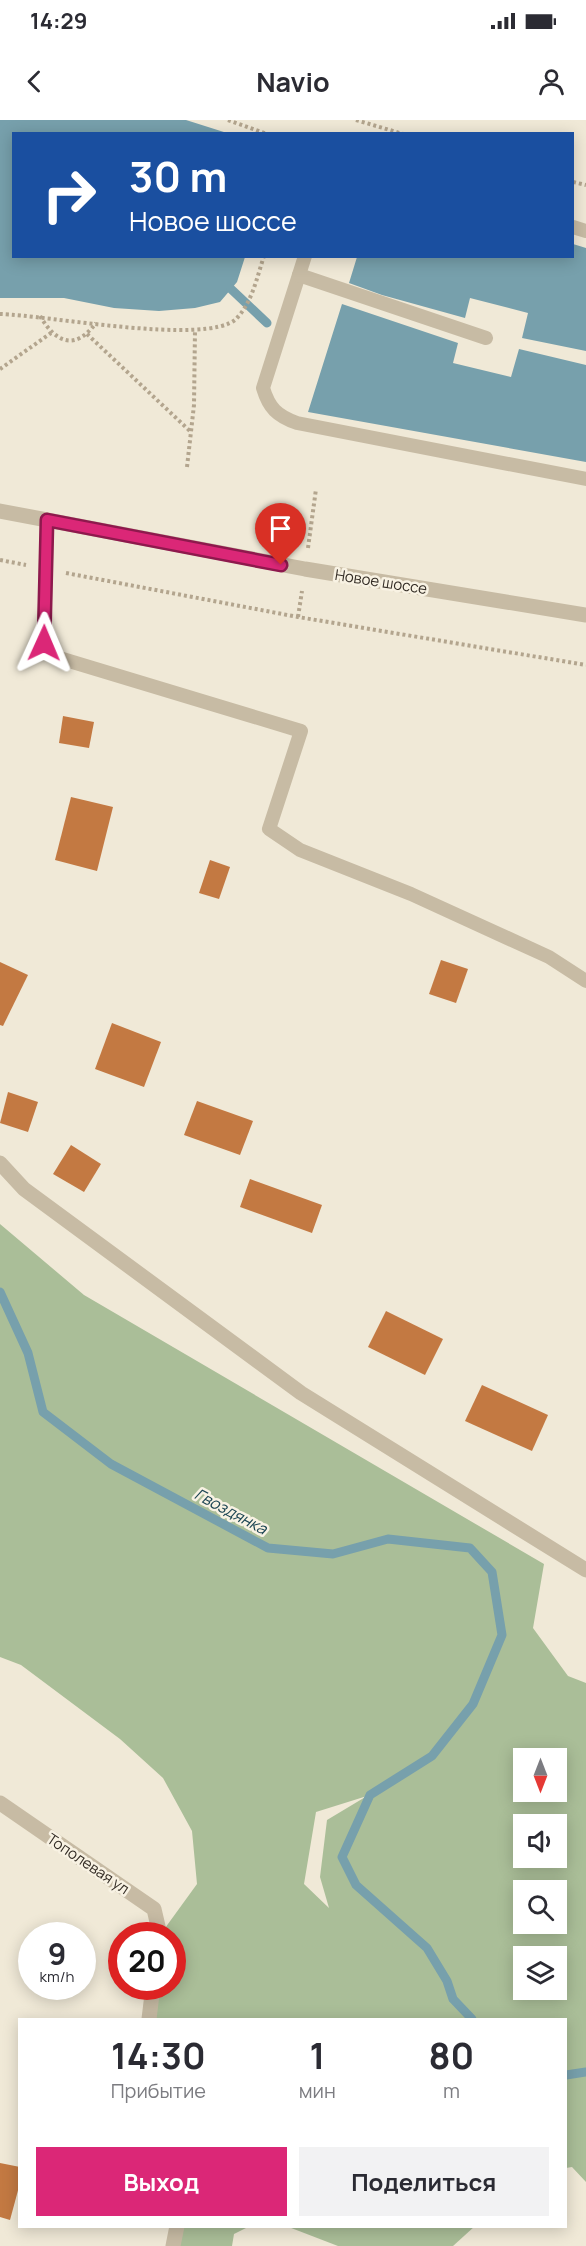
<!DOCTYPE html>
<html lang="ru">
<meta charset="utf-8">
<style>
:root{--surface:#fff;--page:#f2f2f3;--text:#2b2b33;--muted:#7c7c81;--accent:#db2777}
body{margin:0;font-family:Manrope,sans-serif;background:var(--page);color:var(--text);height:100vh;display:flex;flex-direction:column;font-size:22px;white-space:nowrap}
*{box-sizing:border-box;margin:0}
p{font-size:20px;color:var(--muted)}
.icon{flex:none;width:33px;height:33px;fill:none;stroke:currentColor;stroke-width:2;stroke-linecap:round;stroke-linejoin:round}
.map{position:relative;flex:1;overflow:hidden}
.details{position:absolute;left:18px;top:1898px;width:549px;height:210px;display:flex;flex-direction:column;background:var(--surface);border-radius:0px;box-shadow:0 3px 15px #0003}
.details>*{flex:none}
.hud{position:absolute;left:12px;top:12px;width:562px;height:126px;border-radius:0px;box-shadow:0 3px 15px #0003;background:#1a4fa0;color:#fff;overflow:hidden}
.needle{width:39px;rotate:180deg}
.tools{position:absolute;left:513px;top:1628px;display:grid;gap:12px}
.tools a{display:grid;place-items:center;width:54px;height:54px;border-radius:0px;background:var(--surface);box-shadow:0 3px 15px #0003;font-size:30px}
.speed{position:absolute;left:18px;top:1802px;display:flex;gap:12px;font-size:30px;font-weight:700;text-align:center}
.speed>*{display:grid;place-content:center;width:78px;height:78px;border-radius:50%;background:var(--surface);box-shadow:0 3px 15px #0003;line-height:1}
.speed small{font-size:15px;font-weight:400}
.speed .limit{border:9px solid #d22;background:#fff;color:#111}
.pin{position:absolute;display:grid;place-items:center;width:51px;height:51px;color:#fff;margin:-62px -26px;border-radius:50% 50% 50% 0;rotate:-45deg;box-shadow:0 0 6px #0007}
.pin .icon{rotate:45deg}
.me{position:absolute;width:66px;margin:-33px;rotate:1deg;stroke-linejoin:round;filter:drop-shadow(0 0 4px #0008)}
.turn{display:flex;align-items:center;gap:21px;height:126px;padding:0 18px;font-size:27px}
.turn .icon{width:78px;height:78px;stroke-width:2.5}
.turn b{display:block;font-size:42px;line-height:51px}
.eta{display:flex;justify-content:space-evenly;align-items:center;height:102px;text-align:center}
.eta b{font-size:36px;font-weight:700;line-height:42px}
.button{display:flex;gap:12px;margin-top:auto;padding:12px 18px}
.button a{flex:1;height:69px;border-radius:0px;background:var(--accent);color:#fff;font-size:24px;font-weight:700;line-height:69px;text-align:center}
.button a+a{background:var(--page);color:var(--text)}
.status{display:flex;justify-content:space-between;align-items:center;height:42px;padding:0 30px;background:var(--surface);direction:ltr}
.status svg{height:16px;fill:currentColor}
header{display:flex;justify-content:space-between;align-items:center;height:78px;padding:0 18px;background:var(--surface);font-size:27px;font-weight:700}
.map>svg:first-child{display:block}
.green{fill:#aabe98;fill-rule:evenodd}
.water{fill:#77a0ac}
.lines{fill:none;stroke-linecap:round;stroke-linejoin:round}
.stream{stroke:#77a0ac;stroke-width:9}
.building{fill:#c37942}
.path{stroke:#b3a58e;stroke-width:4;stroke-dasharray:3 3;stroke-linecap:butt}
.service{stroke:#c7bba4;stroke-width:14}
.minor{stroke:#c7bba4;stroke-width:15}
.tertiary{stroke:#c7bba4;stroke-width:15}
.route-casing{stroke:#8e194d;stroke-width:15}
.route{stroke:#db2777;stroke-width:10}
.labels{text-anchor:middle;stroke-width:5;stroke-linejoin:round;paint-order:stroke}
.street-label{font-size:15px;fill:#332c25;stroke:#f8f2e3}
.water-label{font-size:16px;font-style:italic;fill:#1c4553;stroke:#f8f2e3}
</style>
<div class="status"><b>14:29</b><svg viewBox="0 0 49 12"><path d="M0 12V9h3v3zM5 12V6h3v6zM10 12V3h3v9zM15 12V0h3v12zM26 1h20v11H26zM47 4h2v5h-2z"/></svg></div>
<header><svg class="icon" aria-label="back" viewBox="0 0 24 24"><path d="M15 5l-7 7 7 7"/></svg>Navio<svg class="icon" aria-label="person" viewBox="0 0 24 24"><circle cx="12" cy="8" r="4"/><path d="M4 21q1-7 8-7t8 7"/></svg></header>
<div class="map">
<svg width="586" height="2126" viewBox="0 0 586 2126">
<rect width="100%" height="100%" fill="#f0e9d7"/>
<g class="green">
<path d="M0 1104 84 1175 544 1444 533 1508 568 1556 586 1563V2062L572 2047 566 2048V1899H149L153 1866H172V1815H160L197 1764 192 1711 163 1658 120 1619 21 1545 0 1537ZM524 1638H556V1671H524ZM367 1676 327 1700 320 1757 329 1788 304 1764 316 1692ZM524 1704H556V1737H524ZM524 1770H556V1803H524ZM524 1836H556V1869H524Z"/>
<path d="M177 2106H250L234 2114 232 2126H173Z"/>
<path d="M286 2106H475L453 2126H338Z"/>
</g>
<g class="water">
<path d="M0 0H186L227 13 14 14V136L245 137 237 162 220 182 195 188 159 191 114 188 64 178H0Z"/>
<path d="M573 124 586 128V231L522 218 528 193 470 178 465 198 382 175 349 163 357 137 573 136Z"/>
<path d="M342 184 458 223 453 243 511 257 519 229 586 245V342L308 292Z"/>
</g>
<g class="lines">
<g class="stream">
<path d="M231 169 267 203"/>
<path d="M0 1172 28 1233 43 1292 111 1344 268 1428 333 1434 388 1419 470 1428 492 1452 502 1515 473 1584 432 1636 370 1675 342 1737 356 1765 427 1828 447 1861 453 1879 472 1899"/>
<path d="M566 1955 586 1952"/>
</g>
</g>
<g class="building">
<path d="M63 596 94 602 89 628 59 623Z"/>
<path d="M71 677 113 687 97 751 55 740Z"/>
<path d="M210 740 230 747 219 779 199 773Z"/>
<path d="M441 840 468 849 456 883 429 874Z"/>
<path d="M0 842 28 855 3 906 0 905Z"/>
<path d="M112 903 161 922 144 967 95 949Z"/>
<path d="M8 972 38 982 28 1012 0 1003Z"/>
<path d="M197 981 253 1001 240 1035 184 1015Z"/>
<path d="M71 1025 101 1044 84 1072 53 1054Z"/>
<path d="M250 1059 322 1085 312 1113 240 1087Z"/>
<path d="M386 1191 443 1219 425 1255 368 1227Z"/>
<path d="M482 1265 548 1295 532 1331 465 1301Z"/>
<path d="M0 2043 20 2047V2063L10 2100 0 2097Z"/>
</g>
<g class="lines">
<g class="path">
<path d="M228 0 267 14"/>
<path d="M356 0 403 14"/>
<path d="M573 62 586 65"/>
<path d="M0 194C46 195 206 226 236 199 252 183 257 157 264 136"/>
<path d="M40 196C56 223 75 231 96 203"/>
<path d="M87 214 191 312"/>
<path d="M0 249 51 213"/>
<path d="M187 347 194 285 195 210"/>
<path d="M308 428 316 369"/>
<path d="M0 440 26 445"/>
<path d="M66 453 298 497 586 545"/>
<path d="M298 497 302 471"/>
</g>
<g class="service">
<path d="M573 107 586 111"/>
<path d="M305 136 263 268C269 288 277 296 297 303L586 359"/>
<path d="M299 155 486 218"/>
<path d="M47 400 44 523 56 537 301 611 269 709 300 730 411 774 549 837 586 861"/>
</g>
<g class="minor">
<path d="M0 1043 24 1069 301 1273 586 1450"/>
<path d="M0 1683 154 1789 160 1815"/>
<path d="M149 1899 153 1866"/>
<path d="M173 2126 177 2106"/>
</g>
<path class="tertiary" d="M0 391 305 449 586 495"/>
</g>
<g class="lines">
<g class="route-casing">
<path id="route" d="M44 523 47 400 281 445"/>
</g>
<use href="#route" class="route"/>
</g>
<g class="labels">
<g class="street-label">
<text transform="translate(381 462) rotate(9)" y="5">Новое шоссе</text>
<text transform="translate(88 1744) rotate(34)" y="5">Тополевая ул</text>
</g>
<g class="water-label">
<text transform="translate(231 1391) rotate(28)" y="6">Гвоздянка</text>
</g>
</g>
</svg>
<div class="tools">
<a><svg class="needle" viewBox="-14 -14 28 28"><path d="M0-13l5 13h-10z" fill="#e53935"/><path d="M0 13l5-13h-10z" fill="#7c7c81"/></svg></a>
<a><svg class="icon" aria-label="sound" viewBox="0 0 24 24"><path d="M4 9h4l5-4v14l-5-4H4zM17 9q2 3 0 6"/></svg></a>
<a><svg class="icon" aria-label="search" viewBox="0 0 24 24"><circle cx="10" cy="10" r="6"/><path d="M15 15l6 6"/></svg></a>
<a><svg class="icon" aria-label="layers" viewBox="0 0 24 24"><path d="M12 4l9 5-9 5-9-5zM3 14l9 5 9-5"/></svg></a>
</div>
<div class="speed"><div>9<small>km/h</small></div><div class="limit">20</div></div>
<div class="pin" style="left:281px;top:445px;background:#d93025"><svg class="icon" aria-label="arrive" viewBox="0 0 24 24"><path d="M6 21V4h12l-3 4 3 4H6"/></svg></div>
<svg class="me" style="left:44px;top:523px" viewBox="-20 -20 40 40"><path d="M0-17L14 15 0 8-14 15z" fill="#db2777" stroke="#fff" stroke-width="4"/></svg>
<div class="hud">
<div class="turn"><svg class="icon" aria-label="right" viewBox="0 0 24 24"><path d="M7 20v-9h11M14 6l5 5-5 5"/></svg><div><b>30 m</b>Новое шоссе</div></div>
</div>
<section class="details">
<div class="eta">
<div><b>14:30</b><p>Прибытие</p></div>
<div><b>1</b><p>мин</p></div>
<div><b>80</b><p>m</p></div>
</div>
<div class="button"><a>Выход</a><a>Поделиться</a></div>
</section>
</div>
